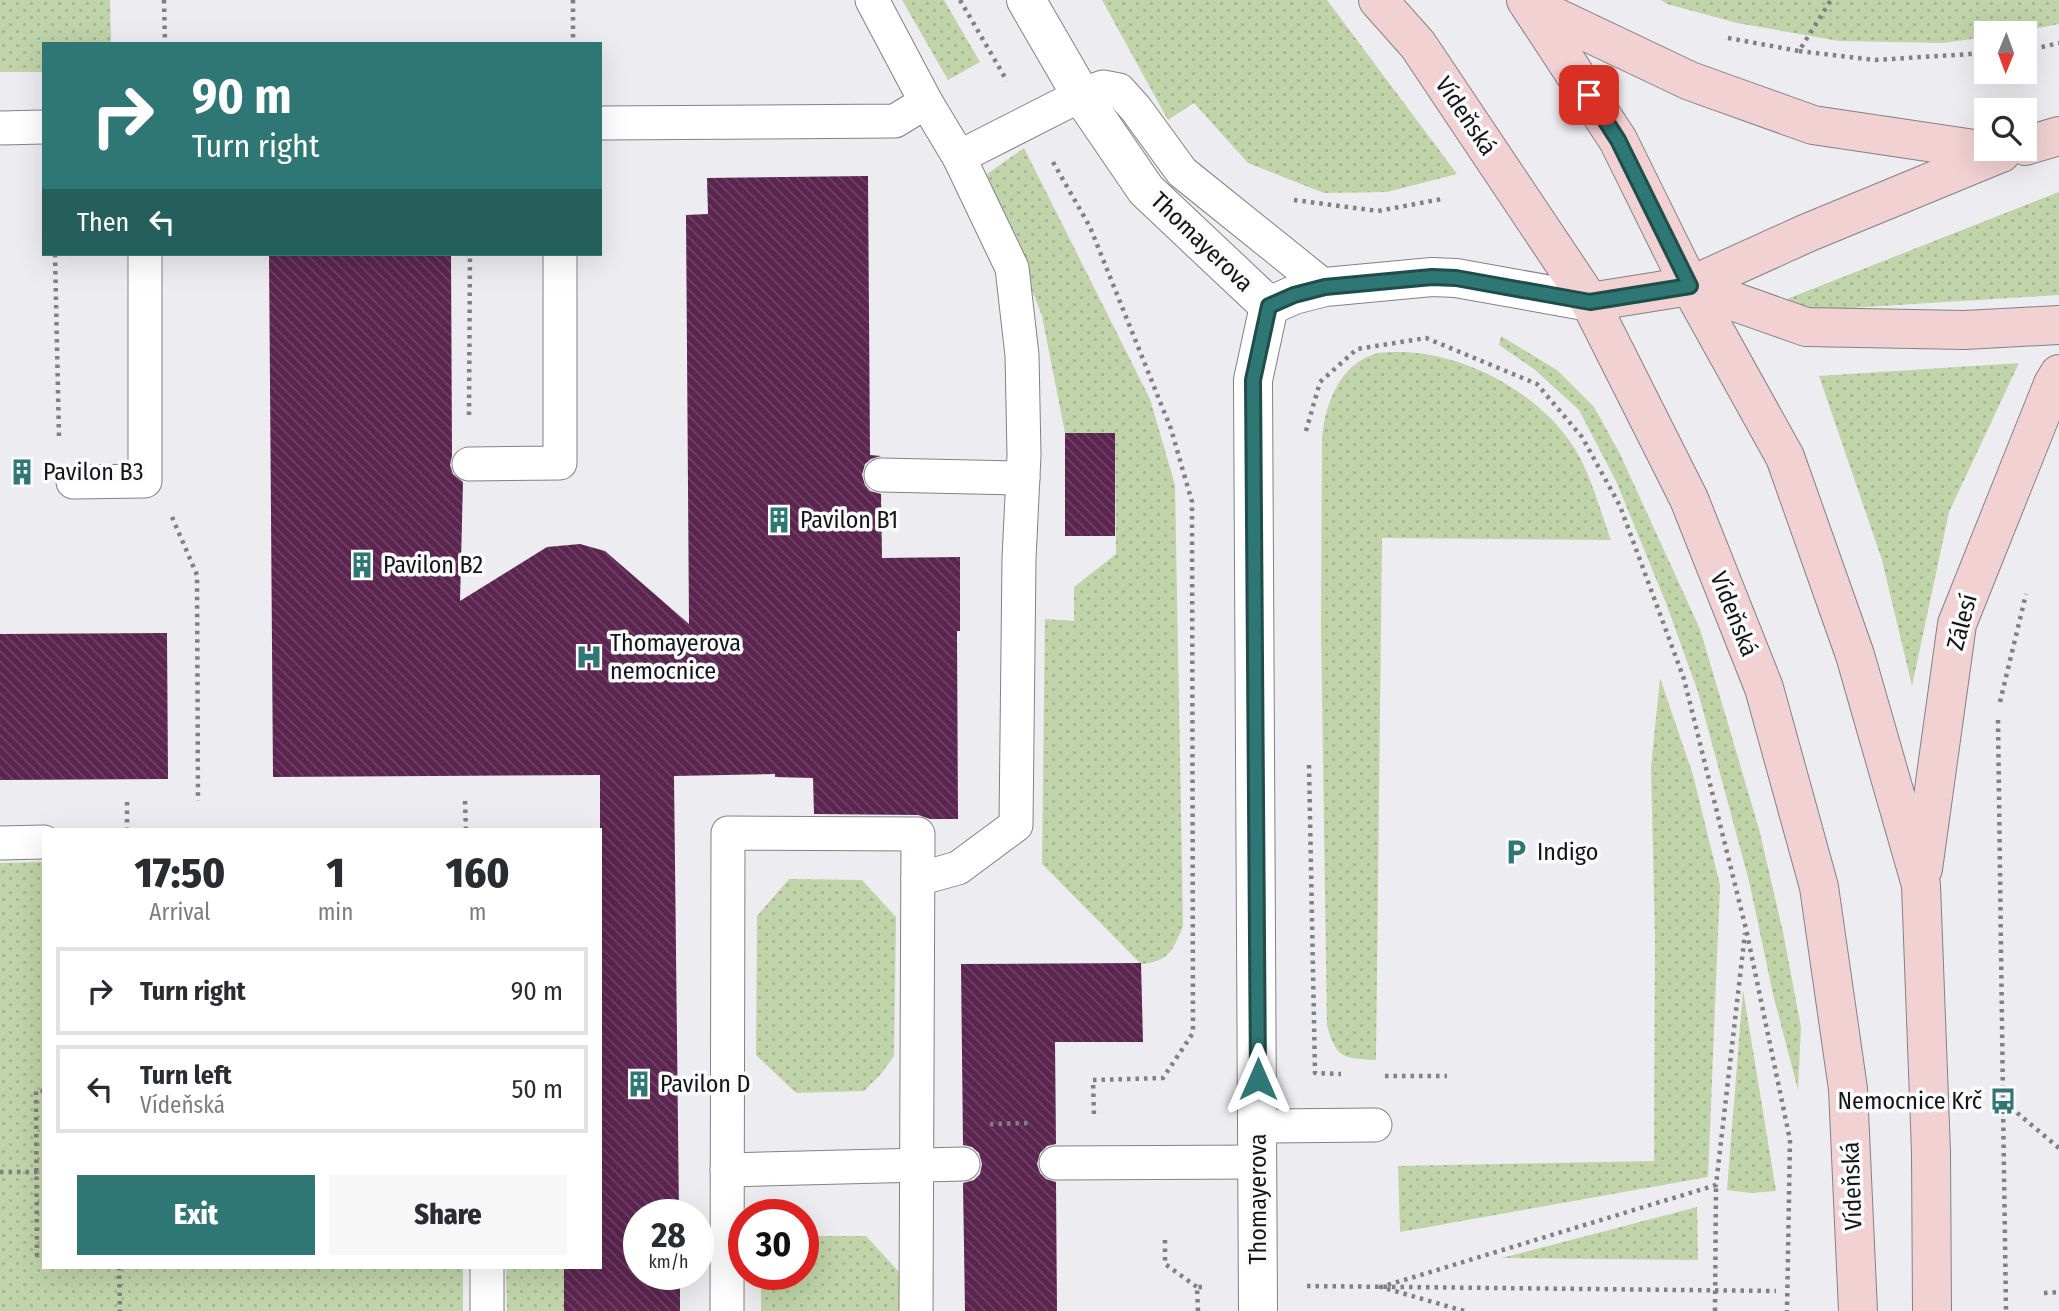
<!DOCTYPE html>
<meta charset="utf-8">
<style>
:root{--surface:#fff;--page:#f7f7f7;--text:#2b2b33;--muted:#7c7c81;--line:#e1e1e2;--accent:#2e7774}
body{margin:0;font-family:"Fira Sans Condensed",sans-serif;background:var(--page);color:var(--text);height:100vh;display:flex;flex-direction:column;font-size:26px;white-space:nowrap}
*{box-sizing:border-box;margin:0}
p{font-size:23px;color:var(--muted)}
.icon{flex:none;width:38px;height:38px;fill:none;stroke:currentColor;stroke-width:2;stroke-linecap:round;stroke-linejoin:round}
.map{position:relative;flex:1;overflow:hidden}
.drawer{position:absolute;left:42px;top:828px;width:560px;height:441px;display:flex;flex-direction:column;background:var(--surface);border-radius:0px;box-shadow:0 7px 28px #0002}
.drawer>*{flex:none}
.hud{position:absolute;left:42px;top:42px;width:560px;height:214px;border-radius:0px;box-shadow:0 7px 28px #0002;background:#2e7774;color:#fff;overflow:hidden}
.needle{width:46px;rotate:181deg}
.fabs{position:absolute;left:1974px;top:21px;display:grid;gap:14px}
.fabs a{display:grid;place-items:center;width:63px;height:63px;border-radius:0px;background:var(--surface);box-shadow:0 7px 28px #0002;font-size:35px}
.speed{position:absolute;left:623px;top:1199px;display:flex;gap:14px;font-size:35px;font-weight:700;text-align:center}
.speed>*{display:grid;place-content:center;width:91px;height:91px;border-radius:50%;background:var(--surface);box-shadow:0 7px 28px #0002;line-height:1}
.speed small{font-size:18px;font-weight:400}
.speed .limit{border:10px solid #d22;background:#fff;color:#111}
.pin{position:absolute;display:grid;place-items:center;width:60px;height:60px;color:#fff;margin:-30px;border-radius:14px;box-shadow:0 4px 10px #0006}
.me{position:absolute;width:77px;margin:-38px;rotate:0deg;stroke-linejoin:round;filter:drop-shadow(0 0 5px #0008)}
.turn{display:flex;align-items:center;gap:24px;height:147px;padding:0 35px;font-size:32px}
.turn .icon{width:91px;height:91px;stroke-width:2.5}
.turn b{display:block;font-size:49px;line-height:60px}
.then{display:flex;align-items:center;height:66px;padding:0 35px;background:#0003;gap:14px;font-size:26px}
.eta{display:flex;justify-content:space-evenly;align-items:center;height:119px;text-align:center}
.eta b{font-size:42px;font-weight:800;line-height:49px}
.action{display:flex;gap:14px;margin-top:auto;padding:14px 35px}
.action a{flex:1;height:80px;border-radius:0px;background:var(--accent);color:#fff;font-size:28px;font-weight:800;line-height:80px;text-align:center}
.action a+a{background:var(--page);color:var(--text)}
ul{padding:0;list-style:none}
li{display:flex;align-items:center;gap:21px;height:88px;margin:0 14px 10px;padding:0 21px;border:4px solid var(--line);border-radius:0px}
li div{flex:1}
li b{display:block;font-size:26px}
li em{font-style:normal}
.map>svg:first-child{display:block}
.grass{fill:url(#grass-dots)}
.building{fill:url(#building-back-hatch)}
.lines{fill:none;stroke-linecap:round;stroke-linejoin:round}
.service-casing{stroke:#828285;stroke-width:35}
.minor-casing{stroke:#828285;stroke-width:40}
.secondary-casing{stroke:#828285;stroke-width:40}
.path{stroke:#818184;stroke-width:4.5;stroke-dasharray:3.5 5;stroke-linecap:butt}
.service{stroke:#fff;stroke-width:33}
.minor{stroke:#fff;stroke-width:38}
.secondary{stroke:#f1d1d1;stroke-width:38}
.route-casing{stroke:#1e4d4b;stroke-width:18}
.route{stroke:#2e7774;stroke-width:12}
.labels{text-anchor:middle;stroke-width:7;stroke-linejoin:round;paint-order:stroke}
.street-label{font-size:24px;fill:#131415;stroke:#fbfbfe}
.poi-label{font-size:24px;fill:#131415;stroke:#fbfbfe;text-anchor:start}
</style>
<div class="map">
<svg width="2059" height="1311" viewBox="0 0 2059 1311">
<defs>
<pattern id="grass-dots" width="8" height="8" patternUnits="userSpaceOnUse" patternTransform="scale(1.75)"><rect width="8" height="8" fill="#c0d3a9"/><path d="M2 2h.1M6 6h.1" fill="none" stroke="#a4b491" stroke-width="1.8" stroke-linecap="round"/></pattern>
<pattern id="building-back-hatch" width="6" height="6" patternUnits="userSpaceOnUse" patternTransform="scale(1.75)"><rect width="6" height="6" fill="#5b2550"/><path d="M-1 5l2 2M0 0l6 6M5-1l2 2" fill="none" stroke="#6e4265"/></pattern>
</defs>
<rect width="100%" height="100%" fill="#ededf1"/>
<g class="grass">
<path d="M0 0H110L111 44H44V72H0Z"/>
<path d="M902 0H944L980 62 948 80Z"/>
<path d="M1102 0H1327L1457 174 1387 192 1324 193 1248 163 1194 103 1168 120Z"/>
<path d="M1661 0H2059V24L2013 33H1986V37L1943 43 1839 41 1737 23 1667 4Z"/>
<path d="M1024 148 1150 399 1175 485 1183 926C1173 950 1169 962 1141 964L1042 864 1045 619 1074 621V587L1116 554 1115 433H1065L1042 316 987 174Z"/>
<path d="M2059 192V295L1785 312 1774 304Z"/>
<path d="M1501 336 1557 370 1594 407 1620 454 1700 629 1759 829 1783 932 1801 1027 1798 1090 1773 994 1749 881 1698 692 1666 603 1616 481 1579 410 1534 369 1499 345Z"/>
<path d="M1401 352C1464 353 1538 392 1573 446 1590 471 1600 511 1611 540L1382 538 1376 1060C1343 1058 1336 1059 1327 1025L1321 630 1322 437C1326 402 1340 363 1378 353 1385 352 1394 352 1401 352Z"/>
<path d="M2019 363 1949 512 1912 686 1882 560 1819 376Z"/>
<path d="M1660 678 1693 775 1720 885 1708 1177 1400 1232 1398 1166 1654 1161 1655 937 1651 767Z"/>
<path d="M44 862V1267H463V1311H0V863Z"/>
<path d="M789 879 862 880 896 917 894 1056 881 1074 864 1091 796 1093 756 1055 757 916Z"/>
<path d="M1743 990 1776 1191 1751 1193 1727 1190Z"/>
<path d="M1697 1207 1698 1260 1502 1258Z"/>
<path d="M803 1236H866L900 1273 899 1311H761V1274H803Z"/>
<path d="M506 1267H564V1311H507Z"/>
</g>
<g class="building">
<path d="M868 176 870 455 881 456 871 459 865 464 862 475 865 485 870 491 881 494 882 558 960 557V631H957L958 819H930L918 815 814 814 813 778 775 777V774L674 776 679 1214H639V1274H680V1311H564V1267H600V775L273 777 269 254H451L452 456 450 465 453 474 463 482 460 601 547 547 580 544 605 551 689 624 686 215 708 214 707 178Z"/>
<rect x="1065" y="433" width="50" height="103"/>
<path d="M167 633 168 779 0 780V634Z"/>
<path d="M1141 963 1143 1042H1055L1056 1144 1047 1146 1040 1153 1037 1164 1040 1173 1046 1179 1056 1182 1057 1311H965L963 1183 974 1180 980 1174 982 1164 979 1153 972 1147 963 1145 961 964Z"/>
</g>
<g class="lines">
<g class="service-casing">
<g id="service">
<path d="M872 0 926 102 959 157 1012 268 1022 355 1024 455 1019 559 1016 825 958 868 918 879"/>
<path d="M600 123 895 121 926 102"/>
<path d="M0 128 44 127"/>
<path d="M959 157 1081 95 1103 87 1119 90 1136 109 1182 172 1325 287"/>
<path d="M469 464 560 463V254"/>
<path d="M881 475 1023 478"/>
<path d="M73 482 145 481V254"/>
<path d="M0 843 44 842"/>
<path d="M1258 1126 1375 1125"/>
<path d="M1056 1163 1258 1162"/>
<path d="M727 1170 963 1164"/>
<path d="M487 1267V1311"/>
<path d="M727 1311 728 833 918 834 916 1311"/>
</g>
</g>
<g class="minor-casing">
<g id="minor">
<path d="M1026 0 1081 95 1146 190 1269 306"/>
<path d="M1269 306 1294 295 1325 287 1432 277 1456 278 1590 302"/>
<path d="M1258 1311 1253 380 1269 306"/>
</g>
</g>
<g class="secondary-casing">
<g id="secondary">
<path d="M1378 0 1418 45 1590 302 1689 499 1764 688 1819 887 1848 1089 1858 1311"/>
<path d="M1526 0 1618 140 1690 286 1785 457 1855 655 1921 885 1931 1152 1932 1311"/>
<path d="M1530 5 1690 81 1813 125 2001 153"/>
<path d="M2025 146 2059 136"/>
<path d="M1690 286 1806 327 1965 330 2059 325"/>
<path d="M1590 302 1690 286 1807 233 2001 153"/>
<path d="M1923 869 1957 624 2053 384 2059 374"/>
</g>
</g>
<g class="path">
<path d="M164 0 165 44"/>
<path d="M573 0V44"/>
<path d="M960 0 1007 81"/>
<path d="M1728 38 1799 51 1831 0"/>
<path d="M1799 51 1875 60 1986 53"/>
<path d="M2025 51 2059 43"/>
<path d="M1053 162 1090 227 1171 429 1192 502 1193 1033 1163 1078 1093 1080 1094 1117"/>
<path d="M1294 200 1378 211 1442 199"/>
<path d="M55 254 59 438"/>
<path d="M469 415 470 254"/>
<path d="M1306 431 1320 382 1357 349 1426 338 1537 384 1582 437 1620 506 1684 679 1746 929 1790 1140 1787 1311"/>
<path d="M172 517 197 575 198 801"/>
<path d="M2000 702 2026 594"/>
<path d="M1998 720 2003 1101 2059 1148"/>
<path d="M1309 765 1315 1073 1341 1074"/>
<path d="M465 801 466 830"/>
<path d="M127 802V830"/>
<path d="M1385 1076H1447"/>
<path d="M44 1091H36L37 1255H44"/>
<path d="M2003 1102 2006 1311"/>
<path d="M990 1124 1030 1123"/>
<path d="M0 1172H44"/>
<path d="M1165 1240V1264L1197 1287"/>
<path d="M119 1267 120 1311"/>
<path d="M1307 1286 1776 1291"/>
<path d="M2044 1293 2059 1292"/>
<path d="M1198 1311 1197 1287H1207"/>
<path d="M1464 1311 1381 1287 1716 1185 1745 933"/>
<path d="M1715 1311 1716 1186"/>
</g>
<use href="#service" class="service"/>
<use href="#minor" class="minor"/>
<use href="#secondary" class="secondary"/>
</g>
<g class="lines">
<g class="route-casing">
<path id="route" d="M1258 1079 1253 380 1269 306 1294 295 1325 287 1432 277 1456 278 1590 302 1690 286 1618 140 1589 95"/>
</g>
<use href="#route" class="route"/>
</g>
<defs>
<g id="building-bare" transform="scale(2.1)"><path d="M-4-6H4V6H1V3H-1V6H-4ZM-2.5-4.3h1.7v1.8h-1.7ZM.8-4.3h1.7v1.8H.8ZM-2.5-1h1.7V.8h-1.7ZM.8-1h1.7V.8H.8Z" fill="#2e7774" stroke="#fbfbfe" stroke-width="2.5" paint-order="stroke"/></g>
<g id="hospital-bare" transform="scale(2.1)"><path d="M-5-5h3v3.5h4V-5h3V5h-3V1.5h-4V5h-3Z" fill="#2e7774" stroke="#fbfbfe" stroke-width="2.5" paint-order="stroke"/></g>
<g id="parking-bare" transform="scale(2.1)"><path d="M-3.5-5.5H1a3.5 3.5 0 0 1 0 7H-1V5.5H-3.5ZM-1-3.4V-.6H.8a1.4 1.4 0 0 0 0-2.8Z" fill="#2e7774" stroke="#fbfbfe" stroke-width="2.5" paint-order="stroke"/></g>
<g id="bus-bare" transform="scale(2.1)"><path d="M-5-6H5V4H4V6H2V4H-2V6H-4V4H-5ZM-3.5-4V0h7V-4ZM-3.5 1.2v1.5H-2V1.2ZM2 1.2v1.5H3.5V1.2Z" fill="#2e7774" stroke="#fbfbfe" stroke-width="2.5" paint-order="stroke"/></g>
</defs>
<g fill-rule="evenodd">
<use href="#building-bare" x="22" y="472"/>
<use href="#building-bare" x="779" y="520"/>
<use href="#building-bare" x="362" y="565"/>
<use href="#hospital-bare" x="589" y="657"/>
<use href="#parking-bare" x="1516" y="852"/>
<use href="#building-bare" x="639" y="1084"/>
<use href="#bus-bare" x="2003" y="1101"/>
</g>
<g class="labels">
<g class="street-label">
<text transform="translate(1466 116) rotate(56)" y="8">Vídeňská</text>
<text transform="translate(1202 242) rotate(44)" y="8">Thomayerova</text>
<text transform="translate(1734 614) rotate(68)" y="8">Vídeňská</text>
<text transform="translate(1962 622) rotate(-75)" y="8">Zálesí</text>
<text transform="translate(1852 1186) rotate(-92)" y="8">Vídeňská</text>
<text transform="translate(1258 1199) rotate(-90)" y="8">Thomayerova</text>
</g>
<g class="poi-label">
<text x="43" y="480">Pavilon B3</text>
<text x="800" y="528">Pavilon B1</text>
<text x="383" y="573">Pavilon B2</text>
<text x="610" y="651">Thomayerova<tspan x="610" dy="28">nemocnice</tspan></text>
<text x="1537" y="860">Indigo</text>
<text x="660" y="1092">Pavilon D</text>
<text x="1982" y="1109" text-anchor="end">Nemocnice Krč</text>
</g>
</g>
</svg>
<div class="fabs">
<a><svg class="needle" viewBox="-14 -14 28 28"><path d="M0-13l5 13h-10z" fill="#e53935"/><path d="M0 13l5-13h-10z" fill="#7c7c81"/></svg></a>
<a><svg class="icon" aria-label="search" viewBox="0 0 24 24"><circle cx="10" cy="10" r="6"/><path d="M15 15l6 6"/></svg></a>
</div>
<div class="speed"><div>28<small>km/h</small></div><div class="limit">30</div></div>
<div class="pin" style="left:1589px;top:95px;background:#d93025"><svg class="icon" aria-label="arrive" viewBox="0 0 24 24"><path d="M6 21V4h12l-3 4 3 4H6"/></svg></div>
<svg class="me" style="left:1258px;top:1079px" viewBox="-20 -20 40 40"><path d="M0-17L14 15 0 8-14 15z" fill="#2e7774" stroke="#fff" stroke-width="4"/></svg>
<div class="hud">
<div class="turn"><svg class="icon" aria-label="right" viewBox="0 0 24 24"><path d="M7 20v-9h11M14 6l5 5-5 5"/></svg><div><b>90 m</b>Turn right</div></div>
<div class="then">Then<svg class="icon" aria-label="left" viewBox="0 0 24 24"><path d="M17 20v-9H6M10 6l-5 5 5 5"/></svg></div>
</div>
<section class="drawer">
<div class="eta">
<div><b>17:50</b><p>Arrival</p></div>
<div><b>1</b><p>min</p></div>
<div><b>160</b><p>m</p></div>
</div>
<ul>
<li><svg class="icon" aria-label="right" viewBox="0 0 24 24"><path d="M7 20v-9h11M14 6l5 5-5 5"/></svg><div><b>Turn right</b></div><em>90 m</em></li>
<li><svg class="icon" aria-label="left" viewBox="0 0 24 24"><path d="M17 20v-9H6M10 6l-5 5 5 5"/></svg><div><b>Turn left</b><p>Vídeňská</p></div><em>50 m</em></li>
</ul>
<div class="action"><a>Exit</a><a>Share</a></div>
</section>
</div>
